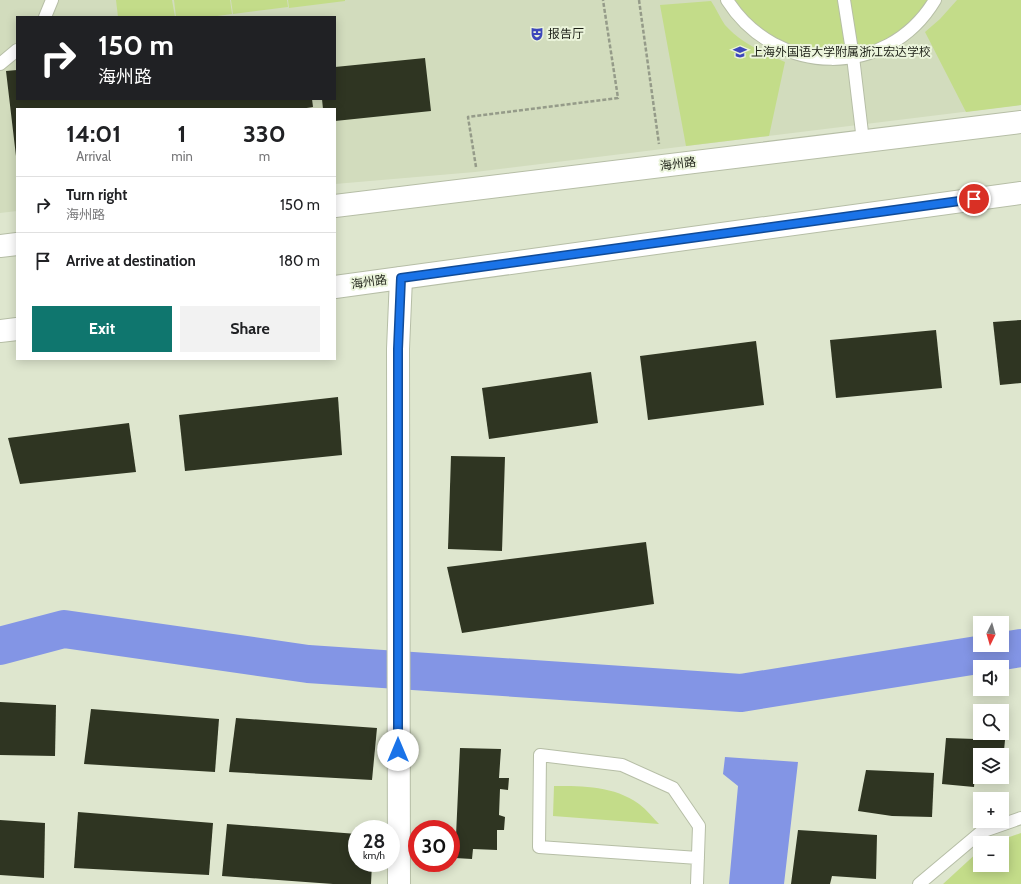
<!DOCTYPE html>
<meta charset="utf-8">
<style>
:root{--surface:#fff;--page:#f2f2f2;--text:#202124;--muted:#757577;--line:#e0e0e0;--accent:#0f766e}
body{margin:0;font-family:Cabin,"Noto Sans SC",sans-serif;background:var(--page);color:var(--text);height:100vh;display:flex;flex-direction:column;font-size:15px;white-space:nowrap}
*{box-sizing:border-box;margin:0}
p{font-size:13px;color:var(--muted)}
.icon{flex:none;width:22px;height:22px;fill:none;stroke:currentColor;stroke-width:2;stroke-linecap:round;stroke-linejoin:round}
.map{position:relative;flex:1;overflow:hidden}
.details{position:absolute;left:16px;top:108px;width:320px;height:252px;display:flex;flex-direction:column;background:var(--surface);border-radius:0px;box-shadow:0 2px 10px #0003}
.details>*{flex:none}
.hud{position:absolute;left:16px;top:16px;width:320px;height:84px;border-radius:0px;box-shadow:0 2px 10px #0003;background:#202124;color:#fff;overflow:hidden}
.needle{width:26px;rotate:185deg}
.tools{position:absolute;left:973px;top:616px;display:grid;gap:8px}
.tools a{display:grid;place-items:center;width:36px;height:36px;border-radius:0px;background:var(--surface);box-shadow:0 2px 10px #0003;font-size:20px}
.speed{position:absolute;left:348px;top:820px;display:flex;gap:8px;font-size:20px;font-weight:700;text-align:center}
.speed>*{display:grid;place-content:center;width:52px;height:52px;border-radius:50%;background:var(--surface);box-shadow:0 2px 10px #0003;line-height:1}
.speed small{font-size:10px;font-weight:400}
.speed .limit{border:6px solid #d22;background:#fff;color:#111}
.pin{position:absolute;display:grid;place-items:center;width:34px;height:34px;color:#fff;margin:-17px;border:2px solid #fff;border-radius:50%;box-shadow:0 1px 4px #0007}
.me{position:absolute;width:44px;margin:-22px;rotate:0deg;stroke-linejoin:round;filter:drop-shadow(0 0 3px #0008)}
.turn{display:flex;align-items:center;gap:14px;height:84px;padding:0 16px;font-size:18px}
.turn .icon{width:52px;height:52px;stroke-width:2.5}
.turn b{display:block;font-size:28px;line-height:34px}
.eta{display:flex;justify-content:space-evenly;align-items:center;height:68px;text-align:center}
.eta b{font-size:24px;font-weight:700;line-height:28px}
.button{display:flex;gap:8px;margin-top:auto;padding:8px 16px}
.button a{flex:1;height:46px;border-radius:0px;background:var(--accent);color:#fff;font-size:16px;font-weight:700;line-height:46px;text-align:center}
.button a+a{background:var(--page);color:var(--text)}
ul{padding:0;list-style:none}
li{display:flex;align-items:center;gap:12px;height:56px;padding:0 16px;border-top:1px solid var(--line)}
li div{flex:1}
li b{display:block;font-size:15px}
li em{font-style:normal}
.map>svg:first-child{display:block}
.built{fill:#d2dcbd;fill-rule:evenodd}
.green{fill:#c3dc89}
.water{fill:#8395e5}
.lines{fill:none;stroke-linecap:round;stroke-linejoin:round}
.river{stroke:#8395e5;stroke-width:38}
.building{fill:#2f3522}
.lane-casing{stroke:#b6bea6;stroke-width:14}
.street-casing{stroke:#b6bea6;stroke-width:24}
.primary-casing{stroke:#b6bea6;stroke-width:24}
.path{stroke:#959b89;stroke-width:2.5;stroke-dasharray:4 2;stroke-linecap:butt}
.lane{stroke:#fff;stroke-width:12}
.street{stroke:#fff;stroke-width:22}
.primary{stroke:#fff;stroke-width:22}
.route-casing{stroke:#114b97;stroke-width:10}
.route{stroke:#1a73e8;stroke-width:7}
.labels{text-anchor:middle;stroke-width:4;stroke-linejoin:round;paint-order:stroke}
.poi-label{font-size:12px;fill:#1c1f16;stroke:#ebf4db;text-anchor:start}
.street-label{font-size:12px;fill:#1c1f16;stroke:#ebf4db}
</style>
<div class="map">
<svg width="1021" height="884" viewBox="0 0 1021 884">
<rect width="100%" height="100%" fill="#dee6ce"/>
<path class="built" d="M0 0H1021V105L475 172 335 184V109H17V211L0 213ZM17 17H335V99H17Z"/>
<g class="green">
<path d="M116 0H172L175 17H118Z"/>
<path d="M174 0H230L232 14 210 17H176Z"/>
<path d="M231 0H287L288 7 233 14Z"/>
<path d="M288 0H345V1L289 8Z"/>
<path d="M727 0H935L908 31 853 57 778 47Z"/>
<path d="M957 0H1021V105L966 112 925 32 940 19Z"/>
<path d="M711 1C716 8 720 18 725 25 741 43 764 53 785 62L769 136 686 146 660 5Z"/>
<path d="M554 786C584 786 614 786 639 804 647 810 653 818 659 824L553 816Z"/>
<path d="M1021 833V884H943L980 850V865H1002V843H992Z"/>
</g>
<path class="water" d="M725 757 798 762 784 884H729L738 786 723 774Z"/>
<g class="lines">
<path class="river" d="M0 646 64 629 308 664 741 693 1021 648"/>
</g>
<g class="building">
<path d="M425 58 431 111 335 121V109H323L322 99H335V67Z"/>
<path d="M17 70V99H312L313 107 300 109H17L16 156 6 71Z"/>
<path d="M1021 320V383L1000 385 993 322Z"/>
<path d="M936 330 942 388 836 398 830 340Z"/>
<path d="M756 341 764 405 648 420 640 356Z"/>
<path d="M591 372 598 423 489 439 482 388Z"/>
<path d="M338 397 342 455 185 471 179 415Z"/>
<path d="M129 423 136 472 20 484 8 438Z"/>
<path d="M451 456 505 457 502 551 448 549Z"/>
<path d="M646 542 654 604 462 633 447 567Z"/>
<path d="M0 702 56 705 55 756 0 755Z"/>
<path d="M91 709 219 719 215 772 84 764Z"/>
<path d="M236 718 377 728 372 780 229 772Z"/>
<path d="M946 738 1005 740 1003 761 1002 755H980V775H975L974 787 942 784Z"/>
<path d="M460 748 501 749 499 778H509L508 790 500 789 499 815 505 817 504 830H497V850L473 849 472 859 455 858Z"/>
<path d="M866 770 934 773 932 817 892 816 858 811Z"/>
<path d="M78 812 213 823 209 875 74 868Z"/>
<path d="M0 820 45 823 44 878 0 875Z"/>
<path d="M227 824 357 834V863H372L371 884H333L222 876Z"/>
<path d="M798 830 877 835 876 879 832 876 830 884H791Z"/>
</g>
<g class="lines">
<g class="lane-casing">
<g id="lane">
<path d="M727 0C776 77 887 80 935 0"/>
<path d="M844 0 853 57 863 141"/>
<path d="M45 17 52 0"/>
<path d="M0 64 17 50"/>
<path d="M697 884 699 826 673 788 622 765 540 755 539 847 698 858"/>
<path d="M919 884 981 832 1021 818"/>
</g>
</g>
<g class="street-casing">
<path id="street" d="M399 884 398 349 401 278"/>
</g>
<g class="primary-casing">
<g id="primary">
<path d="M335 206 1021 122"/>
<path d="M0 246 17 244"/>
<path d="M335 287 1021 193"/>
<path d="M0 331 17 329"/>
</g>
</g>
<g class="path">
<path d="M639 0 659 144"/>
<path d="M476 167 468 117 618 98 603 0"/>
</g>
<use href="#lane" class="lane"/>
<use href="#street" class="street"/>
<use href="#primary" class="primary"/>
</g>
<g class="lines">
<g class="route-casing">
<path id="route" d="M398 750V349L401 278 974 199"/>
</g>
<use href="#route" class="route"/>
</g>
<defs>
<g id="theatre-bare" transform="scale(1.08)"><path d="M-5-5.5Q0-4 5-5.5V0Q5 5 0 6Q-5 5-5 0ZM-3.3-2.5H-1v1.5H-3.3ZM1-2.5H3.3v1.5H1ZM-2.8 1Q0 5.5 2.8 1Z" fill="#3d47bb" stroke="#ebf4db" stroke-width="2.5" paint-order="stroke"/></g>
<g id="school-bare" transform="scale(1.08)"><path d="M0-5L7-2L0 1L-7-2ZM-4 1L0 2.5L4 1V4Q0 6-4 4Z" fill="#3d47bb" stroke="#ebf4db" stroke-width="2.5" paint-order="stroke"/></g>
</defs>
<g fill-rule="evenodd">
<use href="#theatre-bare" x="537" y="34"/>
<use href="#school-bare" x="740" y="52"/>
</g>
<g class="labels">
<g class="poi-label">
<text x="548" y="38">报告厅</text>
<text x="751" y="56">上海外国语大学附属浙江宏达学校</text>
</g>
<g class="street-label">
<text transform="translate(678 164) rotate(-7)" y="4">海州路</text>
<text transform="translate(369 282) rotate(-8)" y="4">海州路</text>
</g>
</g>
</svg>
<div class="tools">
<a><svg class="needle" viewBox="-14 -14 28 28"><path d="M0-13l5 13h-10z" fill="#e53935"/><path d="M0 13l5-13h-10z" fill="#757577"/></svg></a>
<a><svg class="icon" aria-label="sound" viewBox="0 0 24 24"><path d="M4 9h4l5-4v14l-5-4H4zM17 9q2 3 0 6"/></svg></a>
<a><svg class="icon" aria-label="search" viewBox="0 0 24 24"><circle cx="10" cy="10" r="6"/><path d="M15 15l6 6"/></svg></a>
<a><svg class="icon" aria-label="layers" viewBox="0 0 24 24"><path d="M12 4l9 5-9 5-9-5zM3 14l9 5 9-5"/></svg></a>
<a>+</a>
<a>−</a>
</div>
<div class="speed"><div>28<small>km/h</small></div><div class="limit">30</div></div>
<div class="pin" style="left:974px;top:199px;background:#d93025"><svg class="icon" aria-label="arrive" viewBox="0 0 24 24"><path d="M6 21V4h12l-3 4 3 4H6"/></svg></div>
<svg class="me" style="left:398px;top:750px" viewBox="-20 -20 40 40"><circle r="19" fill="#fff"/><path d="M0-13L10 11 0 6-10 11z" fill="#1a73e8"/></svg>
<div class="hud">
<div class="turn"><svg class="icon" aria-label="right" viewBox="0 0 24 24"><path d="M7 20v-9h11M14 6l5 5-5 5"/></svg><div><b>150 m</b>海州路</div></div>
</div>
<section class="details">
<div class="eta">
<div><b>14:01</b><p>Arrival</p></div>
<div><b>1</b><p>min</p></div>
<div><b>330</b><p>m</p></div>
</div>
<ul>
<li><svg class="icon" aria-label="right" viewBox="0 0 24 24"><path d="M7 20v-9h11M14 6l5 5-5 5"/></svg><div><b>Turn right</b><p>海州路</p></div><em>150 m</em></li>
<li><svg class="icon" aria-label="arrive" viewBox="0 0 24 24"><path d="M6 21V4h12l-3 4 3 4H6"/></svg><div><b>Arrive at destination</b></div><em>180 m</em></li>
</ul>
<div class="button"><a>Exit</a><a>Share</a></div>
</section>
</div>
